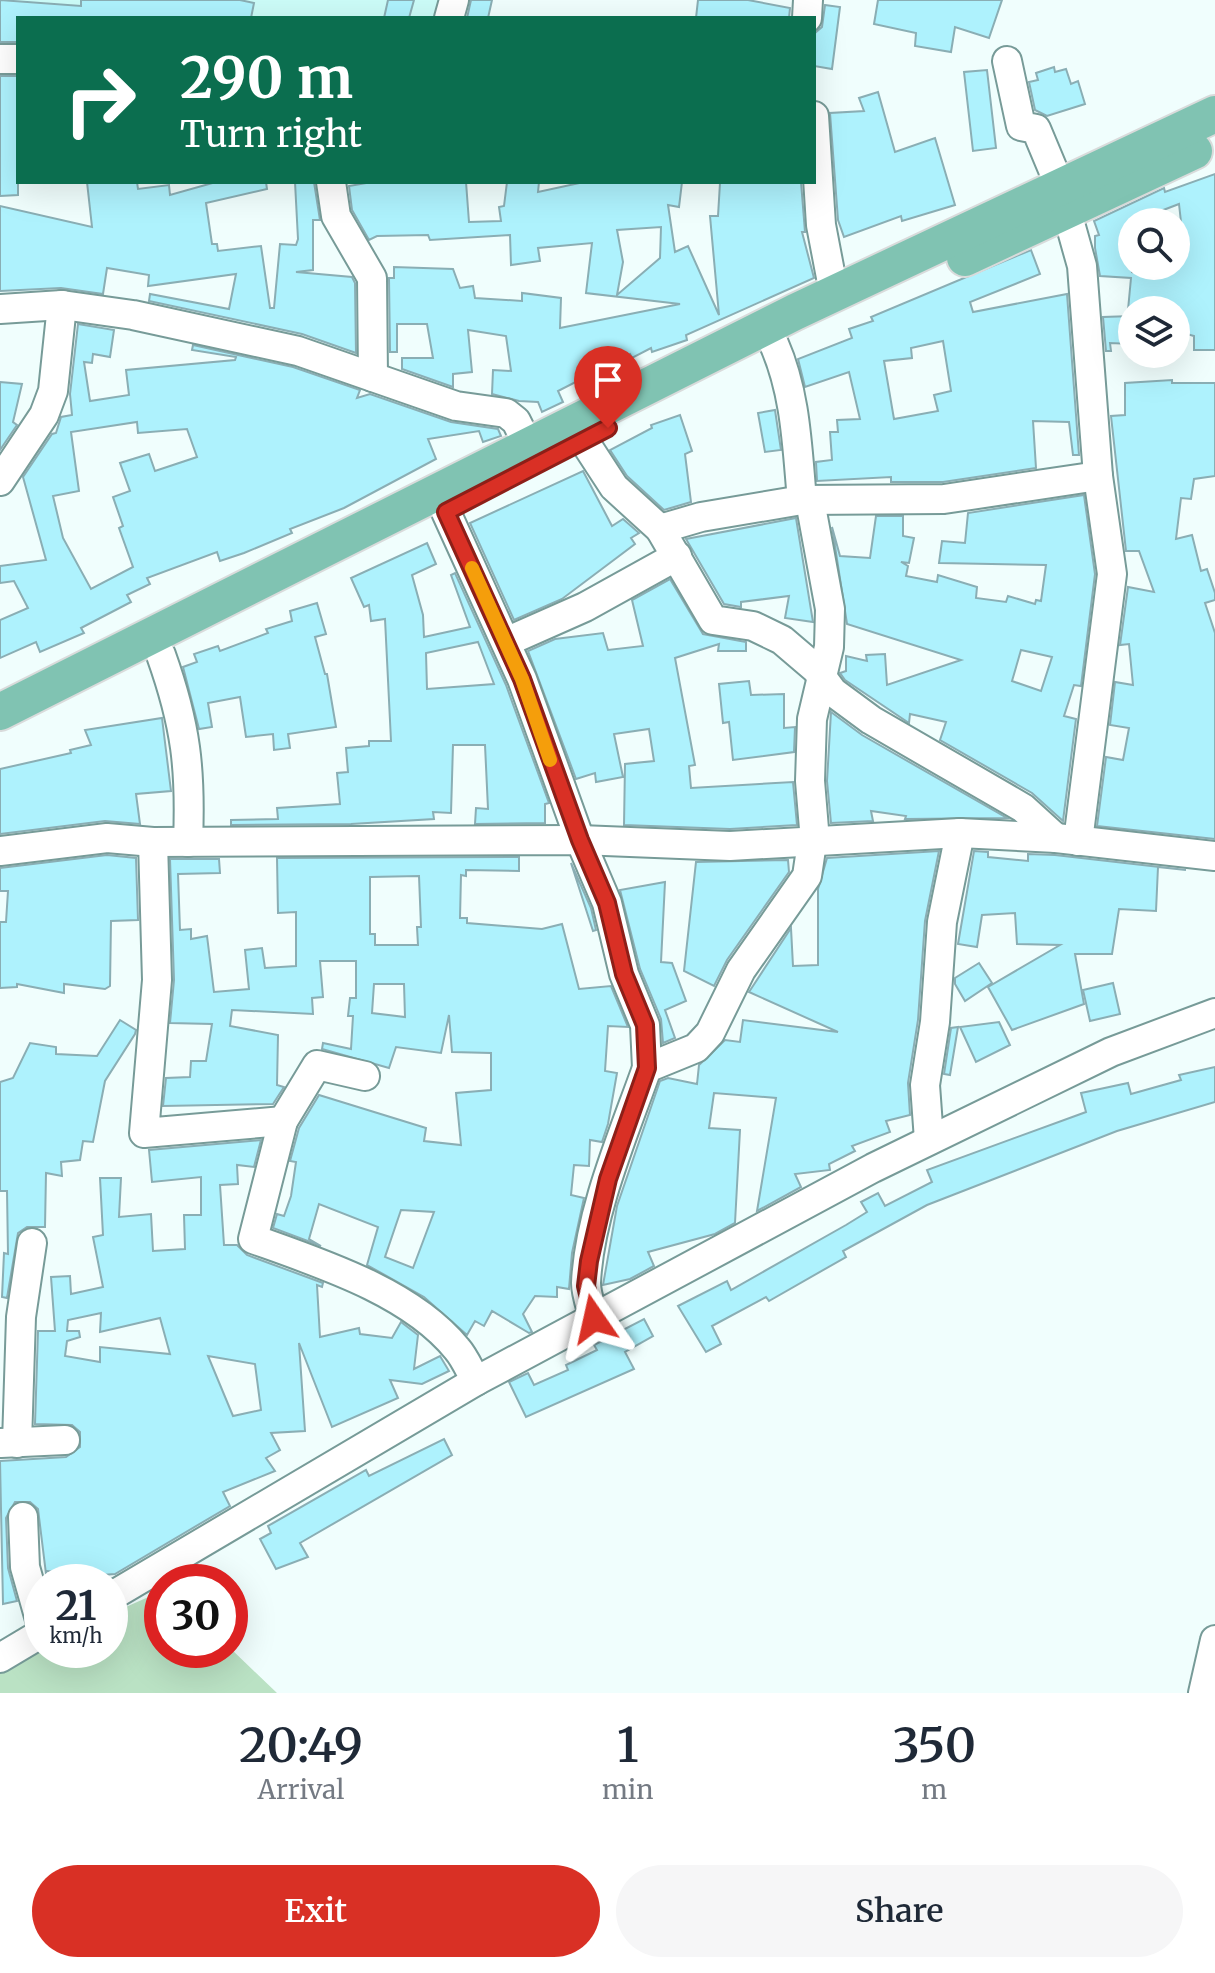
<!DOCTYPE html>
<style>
:root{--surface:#fff;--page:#f6f6f7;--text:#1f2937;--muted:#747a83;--accent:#d93025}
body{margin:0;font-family:Merriweather,serif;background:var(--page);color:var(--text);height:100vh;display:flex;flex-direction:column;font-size:30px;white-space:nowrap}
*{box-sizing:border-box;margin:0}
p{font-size:26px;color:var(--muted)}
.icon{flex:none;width:44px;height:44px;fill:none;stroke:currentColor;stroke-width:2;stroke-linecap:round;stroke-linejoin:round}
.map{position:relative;height:1693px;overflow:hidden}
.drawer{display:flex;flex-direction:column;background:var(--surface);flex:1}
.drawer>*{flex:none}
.top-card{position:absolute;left:16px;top:16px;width:800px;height:168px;border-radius:0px;box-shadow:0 8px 32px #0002;background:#0b6e4f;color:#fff;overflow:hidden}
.buttons{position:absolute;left:1118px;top:208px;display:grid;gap:16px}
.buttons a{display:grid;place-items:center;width:72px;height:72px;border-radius:50%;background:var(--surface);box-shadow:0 8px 32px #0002;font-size:40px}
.speed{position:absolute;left:24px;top:1564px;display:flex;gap:16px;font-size:40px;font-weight:700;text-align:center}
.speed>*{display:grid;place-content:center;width:104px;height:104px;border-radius:50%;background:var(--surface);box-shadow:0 8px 32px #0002;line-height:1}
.speed small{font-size:20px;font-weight:400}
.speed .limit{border:12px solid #d22;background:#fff;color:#111}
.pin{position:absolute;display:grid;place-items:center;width:68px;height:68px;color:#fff;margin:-82px -34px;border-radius:50% 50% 50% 0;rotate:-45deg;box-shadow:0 0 8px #0007}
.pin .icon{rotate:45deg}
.me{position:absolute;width:88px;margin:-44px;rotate:349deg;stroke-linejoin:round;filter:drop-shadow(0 0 6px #0008)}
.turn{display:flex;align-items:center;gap:28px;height:168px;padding:0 32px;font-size:36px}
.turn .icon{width:104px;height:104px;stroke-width:2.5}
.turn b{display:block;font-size:56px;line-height:68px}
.eta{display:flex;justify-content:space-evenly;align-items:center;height:136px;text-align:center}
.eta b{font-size:48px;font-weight:600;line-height:56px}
.cta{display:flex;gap:16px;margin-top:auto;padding:16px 32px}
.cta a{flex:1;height:92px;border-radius:48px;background:var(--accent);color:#fff;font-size:32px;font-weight:600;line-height:92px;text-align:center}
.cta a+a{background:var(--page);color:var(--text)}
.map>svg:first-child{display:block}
.built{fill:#ccfcf8}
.green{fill:#bae2c4}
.building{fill:#aef2fd;stroke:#8aaeb4;stroke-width:2;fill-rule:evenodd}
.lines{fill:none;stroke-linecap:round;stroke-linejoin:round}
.minor-casing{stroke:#779b98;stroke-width:32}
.major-casing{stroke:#d9dbdb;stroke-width:40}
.minor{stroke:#fff;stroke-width:28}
.major{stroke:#80c3b2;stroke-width:36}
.route-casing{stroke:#8d1f18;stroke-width:20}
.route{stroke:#d93025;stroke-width:14}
.slow{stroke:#f59e0b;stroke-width:14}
</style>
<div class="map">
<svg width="1215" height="1693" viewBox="0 0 1215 1693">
<rect width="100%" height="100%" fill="#f0fefd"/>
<path class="built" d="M0 0H445L440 18H18V54H0Z"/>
<path class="green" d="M162 1591V1650L230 1648 277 1693H0V1662L42 1643V1650H110V1614Z"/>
<g class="building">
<path d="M0 0 81 6V0H240L254 3 251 18H18V42H0Z"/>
<path d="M388 0H414L409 18H384Z"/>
<path d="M471 0H492L488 18H467Z"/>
<path d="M698 0H748L790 8 789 18H696Z"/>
<path d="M878 0H1002L989 38 955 27 951 52 915 46 916 33 874 24Z"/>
<path d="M825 5 840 7 832 69 814 66 815 33 822 27Z"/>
<path d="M1054 67 1055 72 1066 69 1071 84 1078 81 1085 104 1047 116 1035 110 1029 82 1038 80 1036 73Z"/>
<path d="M987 70 996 148 973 151 964 72Z"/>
<path d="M0 76H18V195L0 196Z"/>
<path d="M878 92 895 152 935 138 955 205 902 221 901 216 844 237 838 220 830 113 864 111 859 98Z"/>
<path d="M1215 174V350H1194V336L1176 331V310H1128L1131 278 1100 276 1095 248V236L1099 235 1094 221 1164 188 1165 192ZM1179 204 1184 249 1177 250 1178 266H1133L1132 273V222Z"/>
<path d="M87 182H137L138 189 169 185 170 195 216 182H266L267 189 206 203 212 244H217L218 251 261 246 270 308H274L280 244 296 245 298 239 295 182H314L320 220H313V270L296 272 352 277 355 283 356 353 302 334 149 301 150 294 229 309 236 274 148 286 149 275 107 268 103 294 61 288 0 291V206L92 227Z"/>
<path d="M372 182H466L469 222 501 221 499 207 504 206 507 182H539L538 192 584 182H682L679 207 668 205 675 252 688 246 719 315 710 216H718L720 183 801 182 805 232H802L814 278 686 335 687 340 652 352 651 348 632 358 630 354 558 391 563 402 542 412 538 402 519 401 492 394 493 370 511 371 506 336 468 330 472 372 453 374V387L402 369V358H433L427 324H397V352H390L389 278H394V267L453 269 460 288 473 286 475 298 522 301V293L561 298 560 328 680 304 586 293 592 243 538 248 540 261 511 265 510 235 430 240 428 235 377 236 369 240 352 210 349 186ZM661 227 660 258 617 295 623 262 617 230Z"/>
<path d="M1031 250 1040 274 970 302 973 312 1067 294 1079 455H1073L1069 422 1033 421 1036 468 943 482H891V477L817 481 816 462 832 460 830 432H838L837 420 860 419 849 372 805 387 798 359 852 338 849 329 873 321 871 317ZM943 341 951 391 934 395 938 411 894 419 884 361 912 358 911 348Z"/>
<path d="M1132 316V344L1110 343 1111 351H1106L1103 317Z"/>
<path d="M78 324 114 330 110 357 93 354 92 363 84 362 90 401 129 395 126 370 235 360 236 357 192 350 193 345 293 367 360 390 357 398 370 394 451 422 498 429 501 436 483 442 479 431 428 439 436 459 344 508 290 529 292 533 244 553 220 561 217 552 147 578 150 584 127 595 131 602 81 628 84 633 40 652 36 642 0 658V620L28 608 14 581 0 583V566L46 560 23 477 52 434 56 433 61 417 72 415 70 394ZM137 422 138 433 187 429 197 457 155 471 149 454 120 463 130 491 113 497 123 526 119 528 133 567 91 589 63 538 53 496 79 491 71 432Z"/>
<path d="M1172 380V383H1215V476L1194 479 1191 499 1181 498 1176 539 1192 535 1201 571 1207 569 1215 593V600L1205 603 1215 633V839L1097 826 1106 757 1123 760 1129 728 1110 725 1115 682 1133 685 1129 644 1120 645 1128 587 1154 592 1139 551H1126L1111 416 1125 415V383Z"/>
<path d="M0 382 22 384 13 422 17 425 0 450Z"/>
<path d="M775 410 781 450 765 452 758 413Z"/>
<path d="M680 415 692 451 685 454 691 502 664 510 627 476 610 450 652 428 651 425Z"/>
<path d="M583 471 612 526 623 519 639 533 631 538 635 544 562 599 514 620 470 523Z"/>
<path d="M1084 495 1095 574 1081 686 1074 685 1064 716 1076 719 1063 821 1032 793 940 740 946 722 910 714 909 723 845 680 840 673 846 671V656L867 661 866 655 885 654 887 685 961 660 847 624 832 527 840 556 870 558 876 516H903V536L914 538 909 563 901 562 908 566 906 576 937 582 938 575 977 587 976 598 1006 602 1008 596 1035 604 1036 600 1041 601 1046 565 939 563 942 541 965 543 968 513ZM1021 650 1052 657 1041 691 1012 681Z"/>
<path d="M796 518 813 622 785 618 789 596 741 602V607L724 604 686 539Z"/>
<path d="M427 543 436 564 412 575 423 615 424 637 470 627 451 575 455 573 506 685 549 803 545 804V823L475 824 476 808 488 809 485 745H453L451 813 433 812 434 819 351 824 231 825V820L278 819 277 808 340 804 337 773 348 772 346 748 369 746V741H391L385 619 371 621 369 605 364 607 351 578ZM478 642 494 684 427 689 426 653Z"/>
<path d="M670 579 703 634 746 642V651H718L719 644 675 658 695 765 689 766 691 788 793 782 797 825 730 829 624 825 625 764 654 761 649 729 614 734 623 777 596 782 595 773 576 779 528 651 555 639 603 633 608 650 643 646 632 600Z"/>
<path d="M317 603 326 634 315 637 325 674H327L336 727 288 734 290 748 274 750 273 734 246 737 240 697 208 703 212 727 199 729 183 667 197 662 194 654 218 646 220 651 268 633 266 629 292 621 290 611Z"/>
<path d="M749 681 751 695 784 694V728L795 727 794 752 733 760 729 722 723 723 719 684Z"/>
<path d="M831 712 862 735 1007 818 905 819 906 816 871 811 873 821 831 823 827 781Z"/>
<path d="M162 718 171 791 136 794 140 824 105 821 0 834V769L71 753 70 750 91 745 85 730Z"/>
<path d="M939 851 925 921 918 1020 908 1083 910 1115 886 1121 890 1132 852 1146 855 1151 829 1164 830 1170 795 1174 801 1187 757 1211 776 1098 714 1093 709 1128 740 1130 735 1223 715 1234 648 1252 654 1266 630 1279 603 1285 617 1206 660 1081 668 1078 697 1084 699 1065 725 1040 740 1042 743 1020 838 1032 749 992 791 928 793 966 818 965V889L827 858Z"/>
<path d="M974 851 988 852V857L1028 861V854L1055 855 1186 870 1158 867 1156 911 1119 909 1112 954H1075L1084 1004 1012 1030 988 987 1060 945 1017 944 1015 913 982 915 977 947 958 944Z"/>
<path d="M107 855 136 858 138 920 111 921 110 986 105 989 64 984V993L17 984V987L0 988V922H6L8 891H0V868Z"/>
<path d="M519 857V871L466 870V876L461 875 460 918H467V923L542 929 562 924 579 989 611 986 628 1027 608 1026 605 1071 617 1073 608 1124 602 1142 590 1140 589 1166 574 1165 571 1195 584 1198 572 1253 569 1289 557 1287V1297L535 1296 523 1314 532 1332 529 1333 492 1311 484 1326 475 1321 467 1335 424 1297 367 1265 378 1227 319 1204 309 1239 321 1246 273 1228 277 1214 284 1216 291 1196 296 1162 290 1161 299 1128 319 1095 426 1128 424 1141 461 1145 456 1093 491 1090V1053L452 1052 449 1015 441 1053 396 1047 389 1068 322 1049 323 1043 351 1049 353 1016H348L350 998H356V961H320L323 997 312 998 313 1014 232 1010 230 1026 278 1035 277 1085 284 1087 273 1104 163 1106 166 1078 190 1077 191 1061H206L212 1024 170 1023 174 980 170 859H219L220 873 178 874 180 930 191 929V939L207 936 214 992 249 989 245 950 262 948 265 968 296 966V912L278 913 277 858ZM419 876 421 927H417L418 945H375V934H370V877ZM374 984H404L405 1017 372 1013ZM401 1210 434 1212 413 1268 385 1257Z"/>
<path d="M788 860 789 872 727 960 714 986 684 971 696 862Z"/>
<path d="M571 863 591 908 596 930 593 931Z"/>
<path d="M665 882 661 962 672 963 686 1001 665 1010 675 1038 663 1043 661 1019 640 969 620 890Z"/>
<path d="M979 963 992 983 965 1001 955 984V978Z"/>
<path d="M1113 983 1120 1014 1090 1021 1083 990Z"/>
<path d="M120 1020 136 1030 135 1034 105 1081 93 1142 83 1141 80 1160 61 1162 62 1176 46 1173 45 1227H27L18 1233 7 1298 2 1297 4 1253 8 1254 7 1191H0V1082L13 1078 30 1043 56 1047V1054L97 1056Z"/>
<path d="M999 1022 1010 1045 976 1062 960 1027Z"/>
<path d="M958 1027 950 1075 944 1074 951 1028Z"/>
<path d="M1215 1067V1102L1117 1131 927 1205 843 1251 846 1257 769 1301 766 1297 712 1326 721 1344 706 1352 678 1306 727 1281 731 1290 846 1225 867 1212 861 1202 878 1193 885 1206 932 1182 927 1170 1086 1112 1081 1093 1128 1083 1131 1094 1181 1080 1179 1075Z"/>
<path d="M261 1140 254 1167 237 1165 238 1184 220 1185 224 1245H237L247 1255 323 1283 322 1287 317 1285 320 1337 359 1328 360 1334 392 1338 401 1322 418 1335 414 1369 440 1356 449 1371 422 1384 390 1380 398 1398 332 1427 299 1343 305 1431 271 1433 280 1450 266 1458 275 1471 223 1492 230 1506 115 1574 88 1576 46 1571 47 1582 38 1509 30 1502H15L6 1518 8 1568 17 1601 3 1604 0 1461 66 1457 80 1447V1432L72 1425 35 1424 38 1331H55L51 1277 70 1276 71 1294 103 1287 93 1237 103 1235 100 1178H121L119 1217 151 1214 153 1251 185 1249 184 1215H201V1177L152 1182 149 1150ZM101 1313 100 1332 160 1318 170 1354 100 1347V1362L65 1356 67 1341 80 1337 79 1331H67L68 1320ZM208 1356 255 1364 261 1410 233 1416Z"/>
<path d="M644 1319 653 1336 625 1352 634 1369 526 1417 509 1382 528 1373 534 1385 568 1370 566 1365 597 1350 594 1345Z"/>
<path d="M444 1439 452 1455 300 1543 308 1557 276 1569 260 1539 271 1533 268 1526 366 1470 369 1476Z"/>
</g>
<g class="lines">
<g class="minor-casing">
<g id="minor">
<path d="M449 18 454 0"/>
<path d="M807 18 808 0"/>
<path d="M0 59H18"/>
<path d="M1007 61 1021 126 1036 129 1059 184 1082 266 1098 476 1112 574 1078 841"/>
<path d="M814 116 821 225 834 293"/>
<path d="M331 182 336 216 372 278 373 377"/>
<path d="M0 309 62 305 133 315 298 351 456 406 506 413 516 421 528 445"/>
<path d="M774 344C796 394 797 446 802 500"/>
<path d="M584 441 614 487 660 529 713 620 753 626 782 640 816 669 833 692 871 720 1023 808 1056 838"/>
<path d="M0 481 44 415 53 391 62 305"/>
<path d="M446 512 522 679 580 840 607 903 624 974 645 1025 647 1068"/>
<path d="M660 529 701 517 802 500 944 499 1098 476"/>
<path d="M506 642 585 607 677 556"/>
<path d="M161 655C186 725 191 769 188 842"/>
<path d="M153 842 157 980 144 1133 283 1121"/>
<path d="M0 851 107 838 153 842 580 840 730 846 960 833 1056 838 1215 856"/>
<path d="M365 1076 317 1065 283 1121 253 1239C320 1263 411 1292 457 1349 465 1358 470 1371 476 1381"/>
<path d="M929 1140 925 1085 935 1022 942 922 960 833"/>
<path d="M594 1319C591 1307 586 1294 586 1283 589 1213 624 1133 647 1068L696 1048 710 1033 741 970 807 876 814 829 810 781 812 719 829 647 830 609 810 501"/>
<path d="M1 1443 65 1440"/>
<path d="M17 1443 21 1317 32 1243"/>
<path d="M23 1517 25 1567 42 1627"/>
<path d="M110 1597 476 1381 873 1168 1111 1052 1215 1013"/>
<path d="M0 1658 42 1633"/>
<path d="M1203 1693 1215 1640"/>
</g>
</g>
<g class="major-casing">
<g id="major">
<path d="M965 258 1194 151"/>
<path d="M0 712 795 312 1215 114"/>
</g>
</g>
<use href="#minor" class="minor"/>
<use href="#major" class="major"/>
</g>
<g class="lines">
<g class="route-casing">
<path id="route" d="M594 1319 586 1286 589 1261 608 1179 647 1068 645 1025 624 974 607 903 580 840 522 679 446 512 608 428"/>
</g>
<use href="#route" class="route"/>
<path class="slow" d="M472 568 522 679 550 760"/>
</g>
</svg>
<div class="buttons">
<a><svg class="icon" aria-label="search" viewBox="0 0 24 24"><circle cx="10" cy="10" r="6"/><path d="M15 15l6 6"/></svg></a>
<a><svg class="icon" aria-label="layers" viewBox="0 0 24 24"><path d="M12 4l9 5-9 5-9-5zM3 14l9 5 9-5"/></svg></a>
</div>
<div class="speed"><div>21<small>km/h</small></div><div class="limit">30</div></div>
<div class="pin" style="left:608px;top:428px;background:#d93025"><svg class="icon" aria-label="arrive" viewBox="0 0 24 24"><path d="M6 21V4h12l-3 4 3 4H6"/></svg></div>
<svg class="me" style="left:594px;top:1319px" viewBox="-20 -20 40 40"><path d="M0-17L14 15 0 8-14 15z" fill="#d93025" stroke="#fff" stroke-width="4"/></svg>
<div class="top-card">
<div class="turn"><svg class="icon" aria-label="right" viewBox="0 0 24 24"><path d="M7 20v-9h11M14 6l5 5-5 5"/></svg><div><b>290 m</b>Turn right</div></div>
</div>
</div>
<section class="drawer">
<div class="eta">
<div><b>20:49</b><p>Arrival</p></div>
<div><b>1</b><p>min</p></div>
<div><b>350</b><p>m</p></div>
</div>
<div class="cta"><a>Exit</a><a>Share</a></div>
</section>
